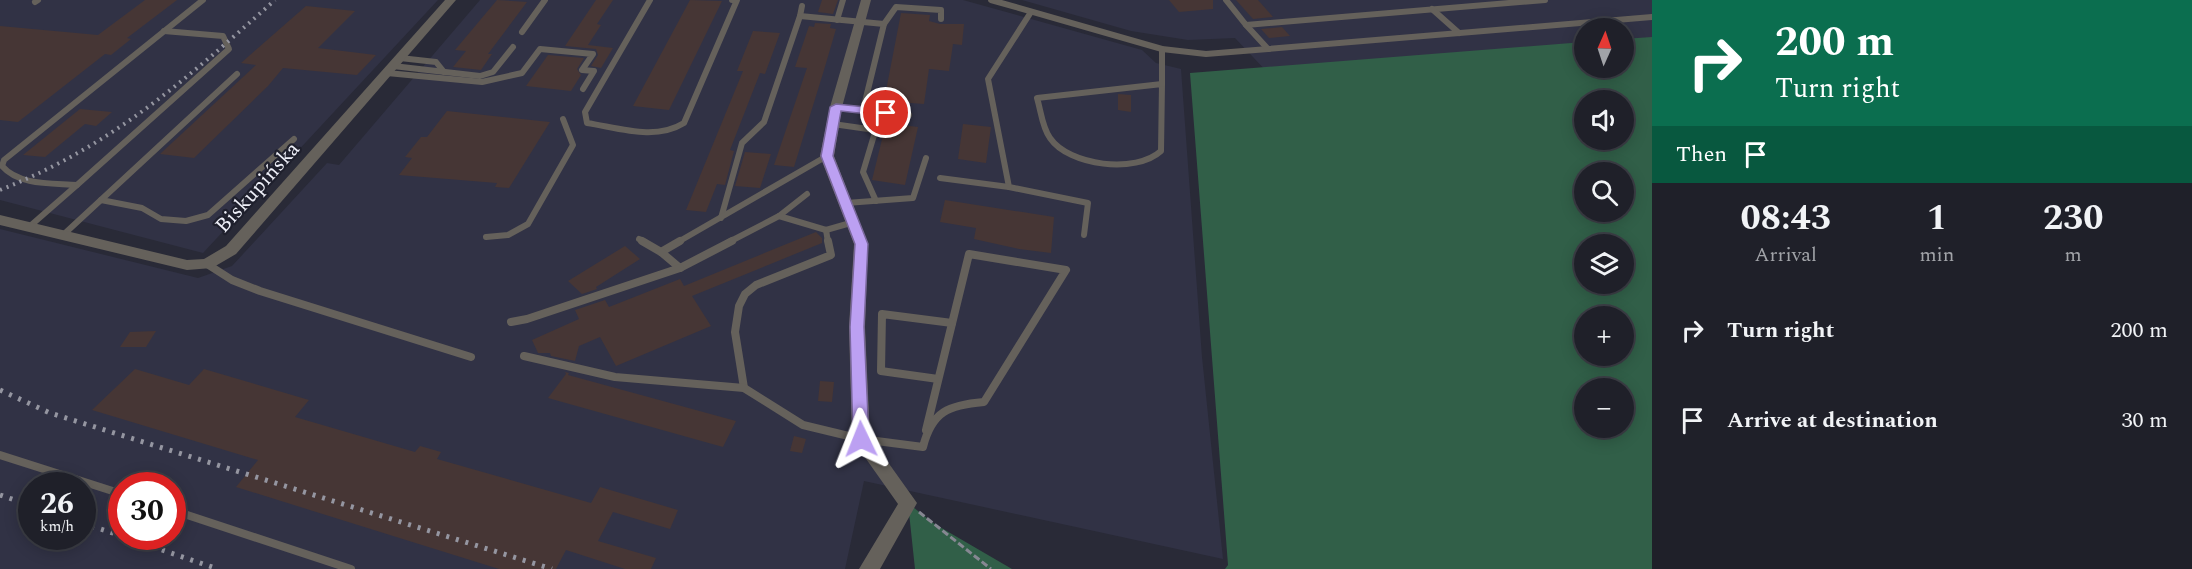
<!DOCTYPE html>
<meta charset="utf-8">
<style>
:root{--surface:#1f2029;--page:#2c2d35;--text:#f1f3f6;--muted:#a1a3a8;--line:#3c3e46}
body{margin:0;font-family:Spectral,serif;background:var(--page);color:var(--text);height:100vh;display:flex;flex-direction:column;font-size:22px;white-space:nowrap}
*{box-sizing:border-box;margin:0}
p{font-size:20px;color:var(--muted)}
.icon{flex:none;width:33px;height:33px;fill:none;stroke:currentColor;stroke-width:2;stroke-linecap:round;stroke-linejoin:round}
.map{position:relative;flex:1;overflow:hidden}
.drawer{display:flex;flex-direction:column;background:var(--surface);width:540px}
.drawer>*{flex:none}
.top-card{background:#0b6e4f;color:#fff;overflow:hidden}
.needle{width:39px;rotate:3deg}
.fabs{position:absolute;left:1574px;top:18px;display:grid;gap:12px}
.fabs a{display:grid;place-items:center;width:60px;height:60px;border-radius:50%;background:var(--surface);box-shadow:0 3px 15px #0003,0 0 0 2px var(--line);font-size:30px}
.speed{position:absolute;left:18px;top:472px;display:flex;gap:12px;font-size:30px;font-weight:700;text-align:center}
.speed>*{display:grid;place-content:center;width:78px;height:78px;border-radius:50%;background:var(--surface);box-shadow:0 3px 15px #0003,0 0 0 2px var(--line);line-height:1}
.speed small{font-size:15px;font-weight:400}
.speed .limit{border:9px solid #d22;background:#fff;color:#111}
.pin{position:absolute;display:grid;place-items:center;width:51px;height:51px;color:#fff;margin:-26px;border:3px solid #fff;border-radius:50%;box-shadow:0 2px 6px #0007}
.me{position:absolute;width:66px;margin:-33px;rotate:358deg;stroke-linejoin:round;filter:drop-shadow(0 0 4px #0008)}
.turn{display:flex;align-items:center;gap:21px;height:126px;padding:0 24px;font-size:27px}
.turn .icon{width:78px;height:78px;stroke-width:2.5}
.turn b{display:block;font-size:42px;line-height:51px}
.then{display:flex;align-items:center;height:57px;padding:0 24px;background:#0003;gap:12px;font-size:22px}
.eta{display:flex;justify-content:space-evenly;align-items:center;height:102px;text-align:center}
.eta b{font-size:36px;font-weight:700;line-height:42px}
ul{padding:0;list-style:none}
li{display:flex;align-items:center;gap:18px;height:90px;padding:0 24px}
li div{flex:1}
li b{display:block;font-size:22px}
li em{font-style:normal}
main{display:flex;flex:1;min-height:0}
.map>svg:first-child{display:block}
.built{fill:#313245;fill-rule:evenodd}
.green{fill:#315f48;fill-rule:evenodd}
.building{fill:#463635}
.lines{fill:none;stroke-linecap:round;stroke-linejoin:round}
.path{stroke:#868792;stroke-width:3;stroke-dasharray:7 3;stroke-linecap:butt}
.service-far1{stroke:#65615b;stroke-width:6}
.service{stroke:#65615b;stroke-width:8}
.minor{fill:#65615b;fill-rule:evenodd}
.rail-far1{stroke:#9596a1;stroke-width:4;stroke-dasharray:2 5;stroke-linecap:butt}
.rail{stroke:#9596a1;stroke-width:5;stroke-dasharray:3 7;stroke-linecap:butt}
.route{fill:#bca0f2;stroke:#7a689d;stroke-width:1.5}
.labels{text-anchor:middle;stroke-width:4.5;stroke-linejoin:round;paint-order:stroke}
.street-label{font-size:21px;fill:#eeeff8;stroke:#1f202d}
</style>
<main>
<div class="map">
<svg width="1652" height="569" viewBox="0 0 1652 569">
<rect width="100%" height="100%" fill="#292a37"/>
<g class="built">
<path d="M0 0H438L203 253 0 200Z"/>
<path d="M480 0H963L1142 50 1156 63 1181 69 1202 357 1223 559 864 481 845 569H0V229L198 278 232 266 327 163 339 165ZM32 486H82V537H32ZM122 486H172V537H122Z"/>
<path d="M1022 0H1652V42L1623 44V28H1584V47L1270 75 1235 38 1188 40 1131 31Z"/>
</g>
<g class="green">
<path d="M1652 37V569H1225L1228 565 1190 73 1584 42V68H1623V39ZM1584 100H1623V140H1584ZM1584 172H1623V212H1584ZM1584 244H1623V284H1584ZM1584 316H1623V356H1584ZM1584 388H1623V428H1584Z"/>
<path d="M908 503 933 523 1012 569H915Z"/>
</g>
<g class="building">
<path d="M145 0H177L127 38 131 39 111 55 105 54 18 122 0 120V26L98 35Z"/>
<path d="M497 0 527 2 488 54H492L481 70 453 67 466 51 455 50Z"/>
<path d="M596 0H613L597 24 601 25 588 45 613 48 601 68 591 66 598 55 596 49 565 46Z"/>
<path d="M690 0 722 1 669 110 633 106Z"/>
<path d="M822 0H838L833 14 818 12Z"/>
<path d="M1169 0H1213V9L1179 12Z"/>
<path d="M1236 0H1258L1273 17 1253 19Z"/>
<path d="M306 6 355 11 318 48 376 55 357 75 283 68 268 86 194 158 160 154 256 65 241 63Z"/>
<path d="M901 13 930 15 929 21 940 24H964L962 45 953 44 949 71 929 69 924 104 884 101Z"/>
<path d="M815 23 831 24 830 28 836 29 824 70 794 167 774 165 807 68 795 67 809 26 814 27Z"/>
<path d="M1282 27 1290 36 1269 38 1261 29Z"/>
<path d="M753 31 780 33 765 74 760 73 730 150 734 151 725 185 717 184 706 212 686 210 743 71H737Z"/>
<path d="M548 55 584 58 577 69 581 75 571 91 526 86Z"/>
<path d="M1118 94 1131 95V112L1118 110Z"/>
<path d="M80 109 112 112 96 126 85 124 45 157 23 155Z"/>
<path d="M447 111 550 122 509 188 495 187 497 183 399 175 412 158 405 157 421 137H427Z"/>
<path d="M886 123 918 127 905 185 872 180Z"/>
<path d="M963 124 991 127 986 163 958 159Z"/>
<path d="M745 152 771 154 760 188 735 186Z"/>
<path d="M945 200 1054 217 1051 253 1019 249 974 239 976 228 940 222Z"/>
<path d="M816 232 822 238V243L692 296 711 326 616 366 600 337 579 346 575 361 551 356 550 353H538L532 340 579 319 575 310 605 300 609 307 680 279 684 286Z"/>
<path d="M625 246 640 259 596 287 597 289 582 294 568 281Z"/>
<path d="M156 331 146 347H120L130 332Z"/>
<path d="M135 369 189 385 204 369 309 400 295 417 415 452 420 446 441 452 437 459 591 503 600 487 678 510 670 529 613 512 598 541 656 558 651 569H625L566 550 556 569H499L236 487 258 460 92 410Z"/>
<path d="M565 372 569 373 568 375 736 421 723 447 548 398 566 374Z"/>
<path d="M820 381 834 382 832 402 818 401Z"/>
<path d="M794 436 806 439 802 453 790 451Z"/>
</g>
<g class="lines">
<path class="path" d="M919 512 991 569"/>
<g class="service-far1">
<path d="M650 0 585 112 587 123C619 128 655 141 684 123L737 0H732"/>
<path d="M991 0 1162 49 1206 54 1268 49"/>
<path d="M1226 0 1246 25 1545 0"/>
<path d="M35 2 38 0"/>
<path d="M1432 9 1459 33"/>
<path d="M1031 12 988 79 1009 187 1088 203 1084 235"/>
<path d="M800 16 802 6"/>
<path d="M837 20 843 0"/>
<path d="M884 24 863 110 909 115"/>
<path d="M1246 25 1268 49 1652 17"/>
<path d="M522 32 545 0"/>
<path d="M400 58 436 62 444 72"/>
<path d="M393 66 480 76 493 72 513 47"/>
<path d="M387 73 482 82 522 73 540 49 593 54 582 70 594 71 583 89"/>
<path d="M1162 84 1161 151C1136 174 1069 166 1050 138 1042 127 1041 111 1037 98Z"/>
<path d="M1162 84V49"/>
<path d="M836 107 863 110"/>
<path d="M833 124 875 130"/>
<path d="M940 178 1009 187"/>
<path d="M77 185 229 49 223 36 164 31"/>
<path d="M101 200 142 208 161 219 186 221 208 215 294 139"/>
<path d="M876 201 863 172 878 122"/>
<path d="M846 203 913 198 926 158"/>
<path d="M779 216 807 194"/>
<path d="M721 218 742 143 764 122 800 16 884 24 896 7 941 10V19"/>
<path d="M29 227 77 185C53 183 19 186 2 166L4 160 203 0"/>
<path d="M826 230 828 242"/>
<path d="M62 236 237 74"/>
<path d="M486 237 508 235 528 224 573 145 563 119"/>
<path d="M639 239 645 242"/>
<path d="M678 242 827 156"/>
<path d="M729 242 779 216 826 230 854 222"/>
</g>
<g class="service">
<path d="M642 241 661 252 680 241"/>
<path d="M828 241 831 255 756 285 745 294 739 306 735 332 744 388 803 425 861 439 923 447C932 411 949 405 984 402L1066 270 969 254 926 430"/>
<path d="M661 252 680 268 732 241"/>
<path d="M207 264 232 280 260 291 471 357"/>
<path d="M511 322 527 319 680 268"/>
<path d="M524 356 615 377 744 388"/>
<path d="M938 379 881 371 882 314 952 323"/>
<path d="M0 455 122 494"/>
<path d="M172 510 351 569"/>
</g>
<g class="minor">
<path d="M445 0H456L236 254 212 268 187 270 0 225V215L187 260 204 259 226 246Z"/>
<path d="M861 0H871L842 107 834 156 868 244 865 327 870 437 917 503 880 569H859L898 504 852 439 849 327 854 244 820 156 830 107Z"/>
</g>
<path class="rail-far1" d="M0 190C114 145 185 80 275 0"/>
<g class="rail">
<path d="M0 390 50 413 552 569"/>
<path d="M0 495 32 506"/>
<path d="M82 523 122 536"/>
<path d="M124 537 218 569"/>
</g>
</g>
<path class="route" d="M836 104 886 109 892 113 886 116 841 111 833 156 868 244 864 327 869 439 867 444 861 446 856 444 853 439 850 327 855 244 821 156 830 107Z"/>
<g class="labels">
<g class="street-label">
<text transform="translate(257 187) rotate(-48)" y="7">Biskupińska</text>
</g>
</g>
</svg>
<div class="fabs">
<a><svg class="needle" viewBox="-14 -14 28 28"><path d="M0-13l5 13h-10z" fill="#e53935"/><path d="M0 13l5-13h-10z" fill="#a1a3a8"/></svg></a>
<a><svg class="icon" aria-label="sound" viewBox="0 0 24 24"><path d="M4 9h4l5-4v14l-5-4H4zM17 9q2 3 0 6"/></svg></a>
<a><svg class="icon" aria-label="search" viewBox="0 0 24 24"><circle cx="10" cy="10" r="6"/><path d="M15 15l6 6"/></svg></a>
<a><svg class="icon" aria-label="layers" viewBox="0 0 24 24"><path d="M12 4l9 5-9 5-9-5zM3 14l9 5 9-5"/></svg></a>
<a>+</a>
<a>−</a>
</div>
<div class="speed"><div>26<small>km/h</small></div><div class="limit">30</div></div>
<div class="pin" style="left:886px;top:113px;background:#d93025"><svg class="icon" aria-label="arrive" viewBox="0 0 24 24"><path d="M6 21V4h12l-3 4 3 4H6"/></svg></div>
<svg class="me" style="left:861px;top:439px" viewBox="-20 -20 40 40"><path d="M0-17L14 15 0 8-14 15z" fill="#bca0f2" stroke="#fff" stroke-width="4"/></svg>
</div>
<section class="drawer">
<div class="top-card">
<div class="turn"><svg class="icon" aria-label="right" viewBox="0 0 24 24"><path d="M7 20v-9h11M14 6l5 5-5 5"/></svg><div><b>200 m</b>Turn right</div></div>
<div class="then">Then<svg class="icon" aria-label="arrive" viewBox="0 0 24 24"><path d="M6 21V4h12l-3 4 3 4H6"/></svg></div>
</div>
<div class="eta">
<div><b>08:43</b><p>Arrival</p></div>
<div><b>1</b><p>min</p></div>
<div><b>230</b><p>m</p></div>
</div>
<ul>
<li><svg class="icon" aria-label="right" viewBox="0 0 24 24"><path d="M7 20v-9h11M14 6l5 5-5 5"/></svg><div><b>Turn right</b></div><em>200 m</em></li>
<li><svg class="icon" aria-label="arrive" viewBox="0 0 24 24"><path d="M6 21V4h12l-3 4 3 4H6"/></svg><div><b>Arrive at destination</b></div><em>30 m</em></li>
</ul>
</section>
</main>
